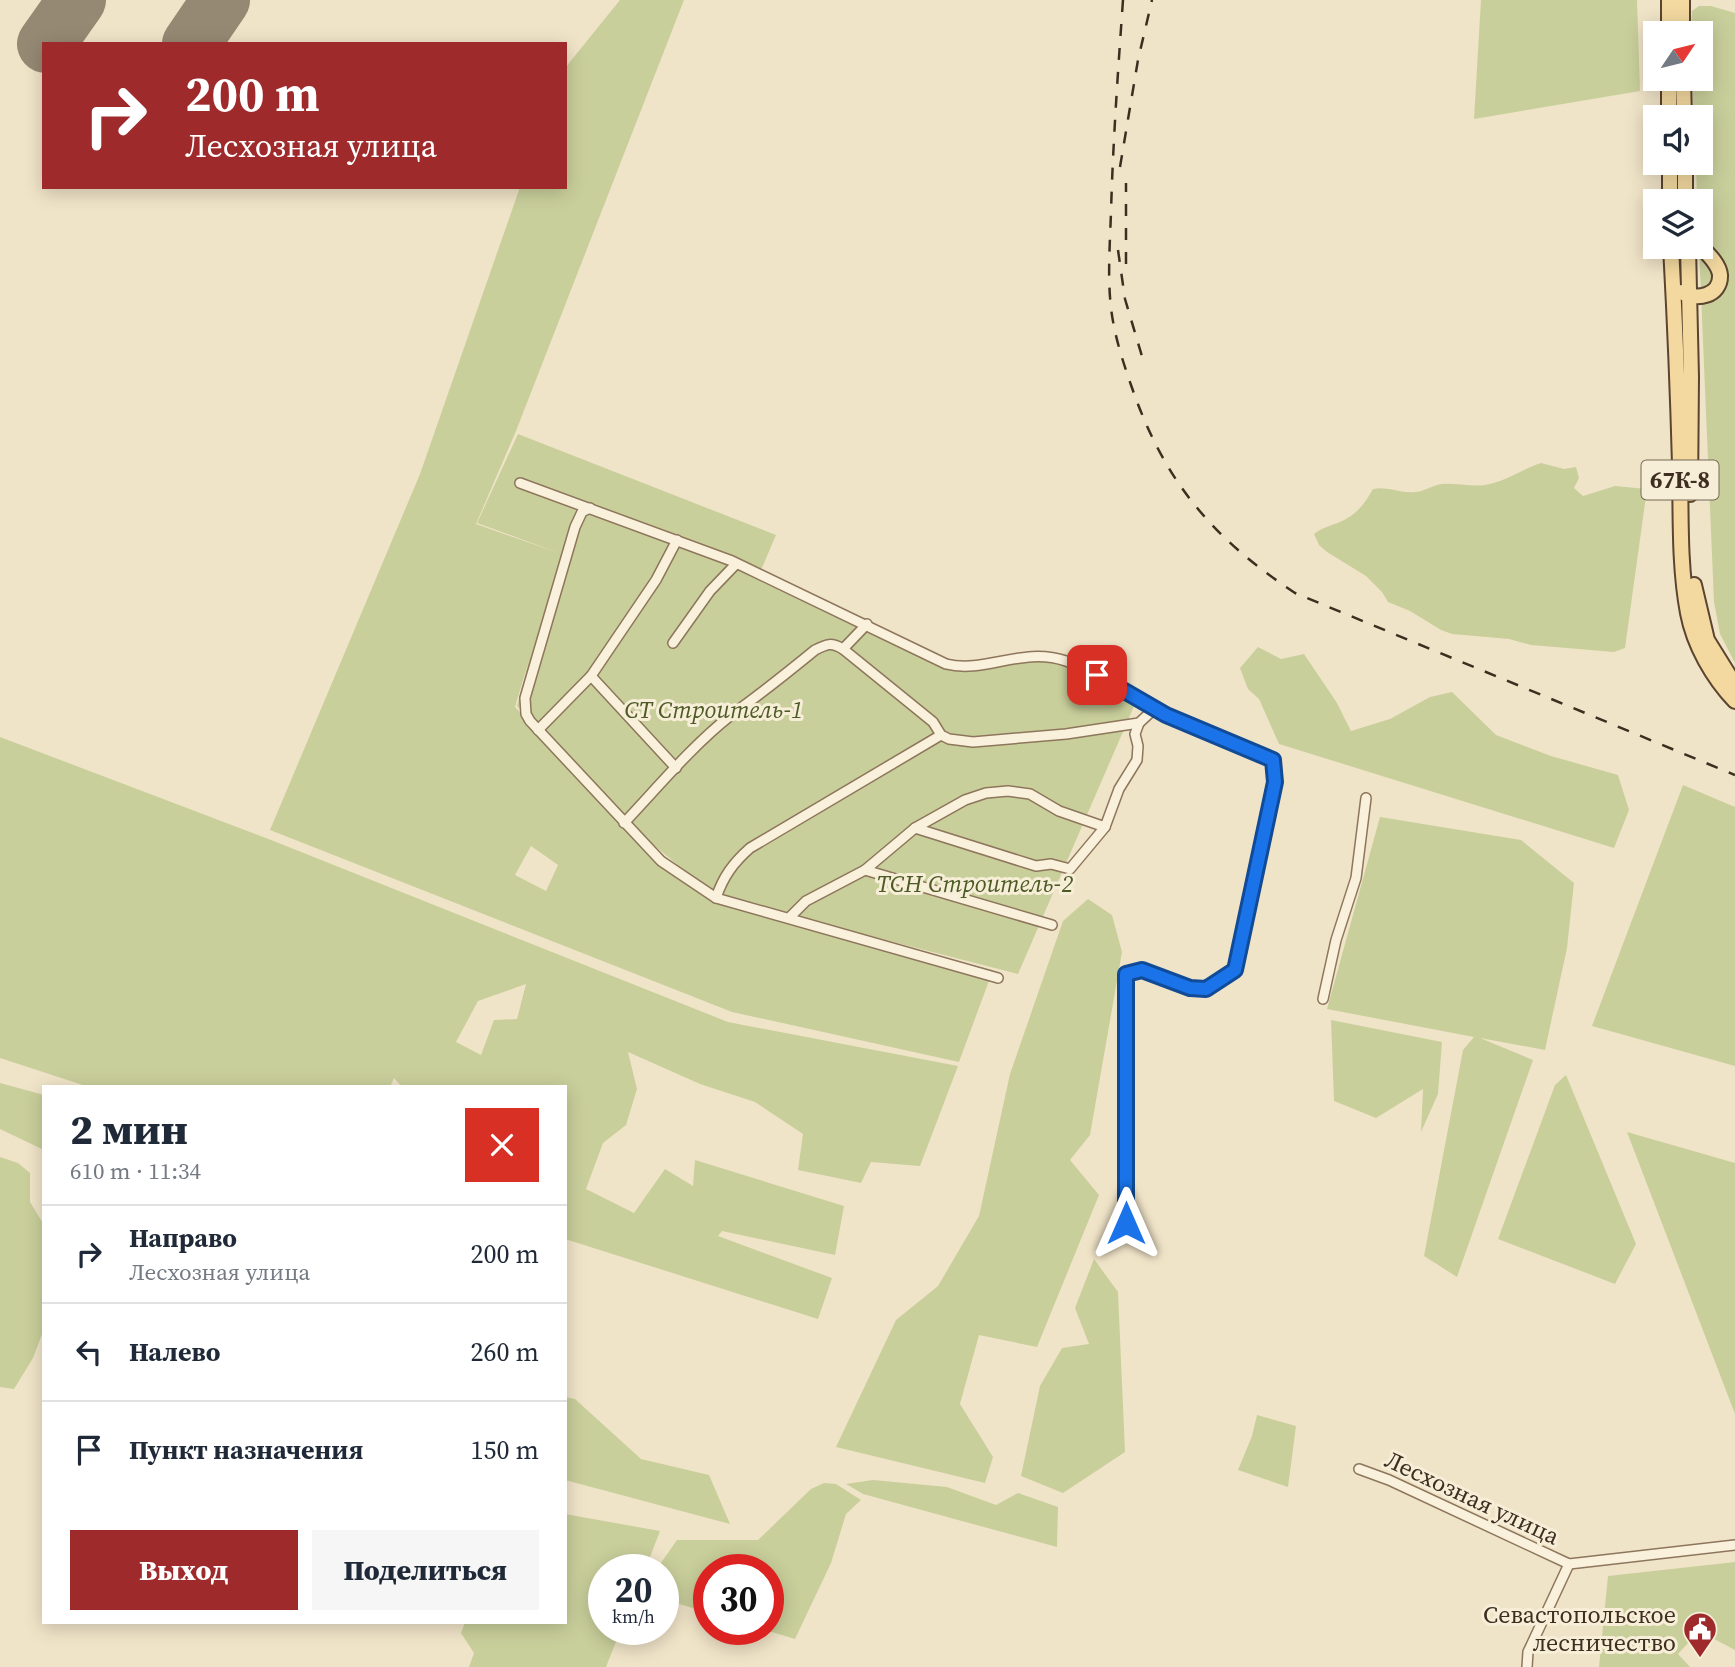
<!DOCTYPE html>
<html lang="ru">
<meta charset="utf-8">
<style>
:root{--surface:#fff;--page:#f6f6f7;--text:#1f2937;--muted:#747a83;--line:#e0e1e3;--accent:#9e2a2b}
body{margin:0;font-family:"Source Serif 4",serif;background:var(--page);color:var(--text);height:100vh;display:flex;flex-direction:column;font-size:26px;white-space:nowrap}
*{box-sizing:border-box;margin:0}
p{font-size:23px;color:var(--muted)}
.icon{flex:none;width:38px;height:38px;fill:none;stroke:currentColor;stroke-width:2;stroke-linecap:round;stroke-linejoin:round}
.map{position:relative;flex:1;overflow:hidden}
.drawer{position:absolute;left:42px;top:1085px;width:525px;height:539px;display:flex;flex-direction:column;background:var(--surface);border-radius:0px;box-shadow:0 4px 18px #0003}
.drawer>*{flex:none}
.guide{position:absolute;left:42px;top:42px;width:525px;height:147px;border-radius:0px;box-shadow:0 4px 18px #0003;background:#9e2a2b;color:#fff;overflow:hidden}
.needle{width:46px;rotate:55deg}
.buttons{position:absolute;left:1643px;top:21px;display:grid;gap:14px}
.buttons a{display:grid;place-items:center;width:70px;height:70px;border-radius:0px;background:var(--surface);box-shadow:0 4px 18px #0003;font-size:35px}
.speed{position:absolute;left:588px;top:1554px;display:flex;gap:14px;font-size:35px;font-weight:700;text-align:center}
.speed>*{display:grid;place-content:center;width:91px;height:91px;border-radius:50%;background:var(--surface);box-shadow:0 4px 18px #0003;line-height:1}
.speed small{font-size:18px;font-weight:400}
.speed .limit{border:10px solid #d22;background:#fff;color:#111}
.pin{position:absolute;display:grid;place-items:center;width:60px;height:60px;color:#fff;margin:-30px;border-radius:14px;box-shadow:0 4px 10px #0006}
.me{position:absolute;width:77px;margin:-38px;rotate:0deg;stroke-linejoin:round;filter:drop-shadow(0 0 5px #0008)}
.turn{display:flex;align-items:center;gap:24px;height:147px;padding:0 28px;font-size:32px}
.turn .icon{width:91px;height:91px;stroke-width:2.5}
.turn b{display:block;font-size:49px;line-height:60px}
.round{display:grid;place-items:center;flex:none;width:74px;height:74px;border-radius:0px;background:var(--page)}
.headline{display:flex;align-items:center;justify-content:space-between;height:119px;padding:0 28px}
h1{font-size:42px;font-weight:800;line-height:52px}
.primary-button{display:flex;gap:14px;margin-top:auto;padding:14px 28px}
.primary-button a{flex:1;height:80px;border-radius:0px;background:var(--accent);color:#fff;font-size:28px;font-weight:800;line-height:80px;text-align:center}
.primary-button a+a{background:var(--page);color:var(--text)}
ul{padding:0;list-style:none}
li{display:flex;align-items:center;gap:21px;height:98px;padding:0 28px;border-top:2px solid var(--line)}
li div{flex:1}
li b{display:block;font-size:26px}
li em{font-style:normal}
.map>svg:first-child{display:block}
.green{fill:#c9cf9b;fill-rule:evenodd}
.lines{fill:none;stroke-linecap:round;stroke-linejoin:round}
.runway{stroke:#968974;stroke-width:58}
.street-casing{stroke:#8d765c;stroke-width:12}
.primary-casing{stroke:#5b4430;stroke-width:18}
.street{stroke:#faf1dc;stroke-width:9}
.primary{stroke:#f3d9a0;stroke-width:14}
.rail{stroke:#3d2e20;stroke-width:2.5;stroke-dasharray:12 12;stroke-linecap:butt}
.route-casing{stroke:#114b97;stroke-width:18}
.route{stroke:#1a73e8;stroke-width:12}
.labels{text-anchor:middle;stroke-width:6;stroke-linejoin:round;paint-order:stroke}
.shield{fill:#f7eed8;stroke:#756857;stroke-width:2}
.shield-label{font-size:23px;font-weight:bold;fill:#3d2e20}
.park-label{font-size:24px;font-style:italic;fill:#4d5a26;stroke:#f7eed8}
.street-label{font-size:24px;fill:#3d2e20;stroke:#f7eed8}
.poi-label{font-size:24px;fill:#3d2e20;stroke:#f7eed8;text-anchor:end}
</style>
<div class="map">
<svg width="1735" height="1667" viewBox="0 0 1735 1667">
<rect width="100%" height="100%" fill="#f0e4c8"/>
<g class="green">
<path d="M620 0H684L516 431 476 524 559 553 477 523 518 434 776 535 758 577 864 625 840 649 931 724C934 728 937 735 941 738 953 747 1007 742 1022 739 1005 738 957 744 944 735 940 732 938 726 935 721L845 649 867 627C896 641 934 667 966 670 986 671 1008 658 1029 656 1069 653 1105 682 1135 704L1018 974 792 916C814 896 842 888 866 871 920 833 956 782 1031 797V792L1008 789 985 791 964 799 914 827 863 869 805 899 788 915 714 895 627 823 517 706 529 660 515 707 624 823 716 898 796 922 993 970 959 1062 732 1012 270 830 420 474 520 187H565V68ZM531 846 558 865 546 891 515 875Z"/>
<path d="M1481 0H1637L1640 91 1474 119Z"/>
<path d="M1699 6H1711L1735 13V663L1720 634 1714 602 1699 247H1701V201H1697L1696 163H1701V117H1694L1692 79H1701V33H1691L1692 11Z"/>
<path d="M1541 463 1564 469 1576 467 1579 478 1574 488 1583 496 1615 486 1647 489 1625 648 1614 652 1531 645 1509 639 1452 634 1441 630 1410 611 1388 602 1382 592 1366 576 1327 552 1319 545 1314 534C1323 527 1330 526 1340 522 1357 515 1365 503 1373 489 1389 486 1401 494 1416 492 1425 491 1433 485 1442 484 1456 483 1471 487 1485 485 1506 482 1522 469 1541 463Z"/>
<path d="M1258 647 1281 659 1304 654 1337 703 1351 731 1390 719 1430 697 1452 692 1496 735 1551 756 1618 775 1629 810 1614 848 1279 744 1259 699 1248 689 1240 668Z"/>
<path d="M0 737 266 838 728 1022 958 1066 920 1166 871 1162 861 1183 798 1170 803 1134 755 1102 700 1084 628 1052 637 1089 626 1125 603 1143 586 1189 634 1213 665 1169 693 1186 695 1160 844 1206 835 1255 722 1231 718 1236 832 1278 818 1319 565 1239V1087H402L394 1078 390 1087H89L0 1058ZM526 984 517 1019 494 1020 481 1055 456 1042 478 1001Z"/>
<path d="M1683 785 1735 807V1066L1592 1026Z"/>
<path d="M1380 817 1521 840 1574 883 1567 948 1545 1050 1480 1038 1533 1060 1457 1277 1424 1256 1463 1050 1474 1037 1327 1009Z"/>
<path d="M1088 899 1112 915 1122 952 1090 1135 1070 1160 1099 1195 1037 1347 979 1335 960 1404 993 1457 985 1483 836 1447 896 1320 938 1286 979 1216 1010 1074 1063 921Z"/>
<path d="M1331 1020 1442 1042 1438 1094 1421 1132 1423 1089 1376 1118 1334 1101Z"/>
<path d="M1566 1075 1636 1244 1615 1284 1498 1239 1555 1085Z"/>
<path d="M0 1083 44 1095V1150L0 1129Z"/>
<path d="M1627 1132 1735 1163V1414Z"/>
<path d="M0 1157 18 1163 30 1173V1202L44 1225V1329L33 1358 14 1389 0 1387Z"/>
<path d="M1094 1259 1118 1292 1125 1452 1063 1493 1021 1476 1040 1386 1062 1348 1089 1344 1075 1308Z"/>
<path d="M565 1397 575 1399 641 1459 709 1475 730 1524 565 1480Z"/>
<path d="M1257 1415 1296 1426 1288 1487 1238 1470 1252 1436Z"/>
<path d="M873 1480 947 1487 996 1505 1018 1493 1058 1507 1057 1547 863 1494 846 1484Z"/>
<path d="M824 1483 836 1484 861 1500 846 1514 831 1563 795 1639 762 1629H768V1570H709V1613L663 1599V1570H656L677 1540H758L811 1489Z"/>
<path d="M565 1514 660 1531 645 1570H604V1629H621L606 1667H469L474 1653 461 1633 465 1622H565Z"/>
<path d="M1735 1562V1650L1699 1631 1678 1654 1690 1667H1599L1608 1576Z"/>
</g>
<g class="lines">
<g class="runway">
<path d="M46 44 77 0"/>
<path d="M191 44 221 0"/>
</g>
<g class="street-casing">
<g id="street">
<path d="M520 483 732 561 946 664C986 674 1022 646 1066 661 1102 673 1131 698 1164 714 1199 732 1237 745 1273 759L1275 782 1235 970 1206 989 1190 988 1142 970 1126 974V1223"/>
<path d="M590 508 582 512 575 527 525 698 526 714 530 721 661 861 716 898 998 978"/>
<path d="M673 643 710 591 736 564"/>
<path d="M843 649 867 624"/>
<path d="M591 676 676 768"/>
<path d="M538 730 591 676 656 580 677 540"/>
<path d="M624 823C657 788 693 745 730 716 759 695 787 673 815 650 827 644 831 642 843 649L933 722 941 735 949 739 973 742 1066 734 1139 723 1154 709"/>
<path d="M915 828 1036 866 1051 864 1070 869 1105 827 1119 789 1137 760 1138 746 1135 734 1139 723"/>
<path d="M865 870 1052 925"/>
<path d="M716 898C723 877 733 863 750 848L941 735"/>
<path d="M789 918 806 901 865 870 915 828 965 800 986 793 1008 791 1030 794 1059 811 1105 827"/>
<path d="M1323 999 1336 940 1356 878 1366 798"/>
<path d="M1359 1469 1389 1480 1569 1564 1735 1545"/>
<path d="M1527 1667 1528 1652 1569 1564"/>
</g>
</g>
<g class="primary-casing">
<g id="primary">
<path d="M1682 0V33"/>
<path d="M1669 33V0"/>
<path d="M1669 79V117"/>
<path d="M1683 79 1684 117"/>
<path d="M1670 163V201"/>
<path d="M1685 163V201"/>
<path d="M1671 247C1675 319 1678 392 1680 464 1681 514 1679 565 1688 613 1694 645 1713 678 1735 701"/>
<path d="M1688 247 1691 377 1690 494"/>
<path d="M1682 292C1696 301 1721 296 1720 275 1719 264 1708 254 1701 247"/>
<path d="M1694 585 1707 640 1735 685"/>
</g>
</g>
<use href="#street" class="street"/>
<use href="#primary" class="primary"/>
<g class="rail">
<path d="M1123 0C1118 71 1113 141 1111 212 1110 241 1108 269 1110 297 1112 328 1121 356 1131 385 1164 481 1211 537 1295 593L1735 775"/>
<path d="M1120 167 1138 60 1152 0"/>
<path d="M1118 250 1125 299 1144 363"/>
<path d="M1126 264V183"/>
</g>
</g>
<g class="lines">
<g class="route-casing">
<path id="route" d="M1097 675 1166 715 1273 760 1275 782 1235 970 1206 989 1190 988 1142 970 1126 974V1223"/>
</g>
<use href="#route" class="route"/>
</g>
<defs>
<g id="civic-pin" transform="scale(1.75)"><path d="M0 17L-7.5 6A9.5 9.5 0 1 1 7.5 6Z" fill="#9e2a2b" stroke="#f7eed8"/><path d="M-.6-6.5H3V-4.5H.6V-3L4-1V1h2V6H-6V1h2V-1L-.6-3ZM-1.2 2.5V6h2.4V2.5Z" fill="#fff"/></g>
</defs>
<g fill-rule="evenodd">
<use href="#civic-pin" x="1700" y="1629"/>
</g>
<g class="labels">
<rect class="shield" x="1641.5" y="460.5" width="77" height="39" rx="5"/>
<g class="shield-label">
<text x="1680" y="488">67К-8</text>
</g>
<g class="park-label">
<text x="714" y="718">СТ Строитель-1</text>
<text x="975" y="892">ТСН Строитель-2</text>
</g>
<g class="street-label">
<text transform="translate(1472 1498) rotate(25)" y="8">Лесхозная улица</text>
</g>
<g class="poi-label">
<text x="1676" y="1623">Севастопольское<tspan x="1676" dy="28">лесничество</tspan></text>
</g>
</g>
</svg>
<div class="buttons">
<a><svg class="needle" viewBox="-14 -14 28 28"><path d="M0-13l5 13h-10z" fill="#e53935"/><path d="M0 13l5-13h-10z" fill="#747a83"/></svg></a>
<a><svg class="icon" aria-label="sound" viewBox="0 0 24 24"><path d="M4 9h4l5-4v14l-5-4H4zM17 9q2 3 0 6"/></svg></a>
<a><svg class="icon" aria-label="layers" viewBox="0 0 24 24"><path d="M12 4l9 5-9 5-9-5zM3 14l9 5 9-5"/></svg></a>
</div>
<div class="speed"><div>20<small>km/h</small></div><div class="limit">30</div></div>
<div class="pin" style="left:1097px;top:675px;background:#d93025"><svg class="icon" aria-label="arrive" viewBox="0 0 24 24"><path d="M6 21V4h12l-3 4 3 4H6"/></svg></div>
<svg class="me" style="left:1126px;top:1223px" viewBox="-20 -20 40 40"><path d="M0-17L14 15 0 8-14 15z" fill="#1a73e8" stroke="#fff" stroke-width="4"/></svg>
<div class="guide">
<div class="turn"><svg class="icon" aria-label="right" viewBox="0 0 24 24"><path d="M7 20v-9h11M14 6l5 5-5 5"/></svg><div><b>200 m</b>Лесхозная улица</div></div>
</div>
<section class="drawer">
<div class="headline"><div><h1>2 мин</h1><p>610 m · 11:34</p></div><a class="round" style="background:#d93025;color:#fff"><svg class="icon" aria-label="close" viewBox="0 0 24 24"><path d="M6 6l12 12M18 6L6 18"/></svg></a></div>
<ul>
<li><svg class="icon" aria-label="right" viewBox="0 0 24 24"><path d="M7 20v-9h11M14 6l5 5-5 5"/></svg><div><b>Направо</b><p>Лесхозная улица</p></div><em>200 m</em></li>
<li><svg class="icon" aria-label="left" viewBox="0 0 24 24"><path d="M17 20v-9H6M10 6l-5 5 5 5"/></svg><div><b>Налево</b></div><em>260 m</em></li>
<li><svg class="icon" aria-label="arrive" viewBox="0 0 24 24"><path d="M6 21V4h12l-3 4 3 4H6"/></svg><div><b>Пункт назначения</b></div><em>150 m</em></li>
</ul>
<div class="primary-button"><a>Выход</a><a>Поделиться</a></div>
</section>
</div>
